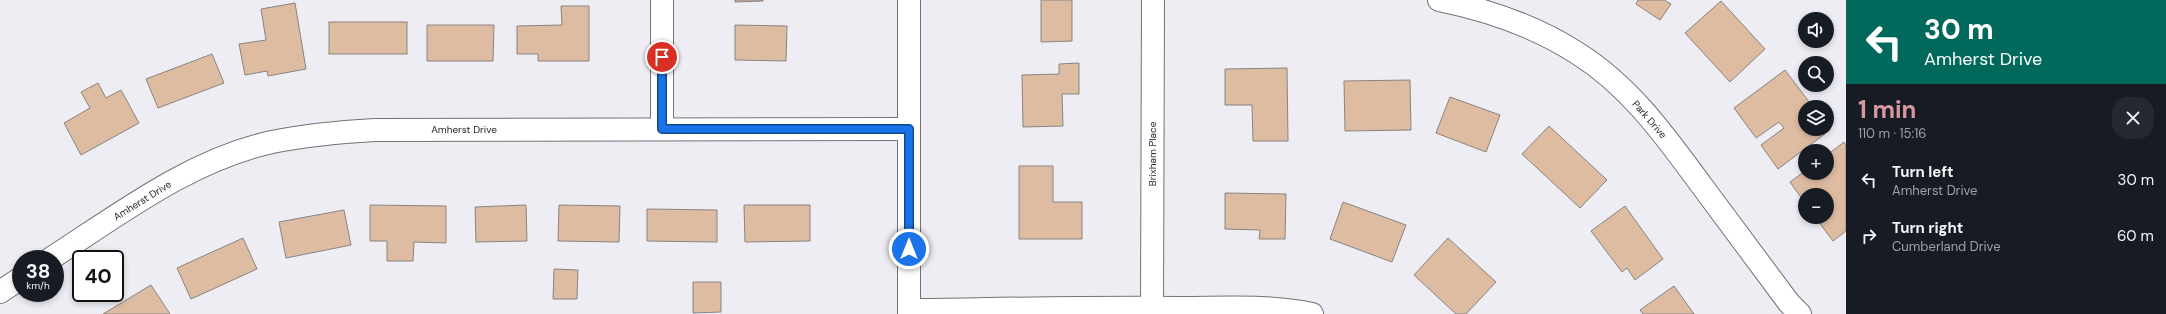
<!DOCTYPE html>
<meta charset="utf-8">
<style>
:root{--surface:#171b24;--page:#242831;--text:#f1f3f6;--muted:#9ea1a6;--accent:#d7979f}
body{margin:0;font-family:"DM Sans",sans-serif;background:var(--page);color:var(--text);height:100vh;display:flex;flex-direction:column;font-size:15px;white-space:nowrap}
*{box-sizing:border-box;margin:0}
p{font-size:13px;color:var(--muted)}
.icon{flex:none;width:22px;height:22px;fill:none;stroke:currentColor;stroke-width:2;stroke-linecap:round;stroke-linejoin:round}
.map{position:relative;flex:1;overflow:hidden}
.drawer{display:flex;flex-direction:column;background:var(--surface);width:320px}
.drawer>*{flex:none}
.guide{background:#00695c;color:#fff;overflow:hidden}
.controls{position:absolute;left:1798px;top:12px;display:grid;gap:8px}
.controls a{display:grid;place-items:center;width:36px;height:36px;border-radius:50%;background:var(--surface);box-shadow:0 2px 6px #0003;font-size:20px}
.speed{position:absolute;left:12px;top:250px;display:flex;gap:8px;font-size:20px;font-weight:700;text-align:center}
.speed>*{display:grid;place-content:center;width:52px;height:52px;border-radius:50%;background:var(--surface);box-shadow:0 2px 6px #0003;line-height:1}
.speed small{font-size:10px;font-weight:400}
.speed .limit{border:2px solid #111;border-radius:6px;background:#fff;color:#111}
.pin{position:absolute;display:grid;place-items:center;width:34px;height:34px;color:#fff;margin:-17px;border:2px solid #fff;border-radius:50%;box-shadow:0 1px 4px #0007}
.me{position:absolute;width:44px;margin:-22px;rotate:0deg;stroke-linejoin:round;filter:drop-shadow(0 0 3px #0008)}
.turn{display:flex;align-items:center;gap:14px;height:84px;padding:0 12px;font-size:18px}
.turn .icon{width:52px;height:52px;stroke-width:2.5}
.turn b{display:block;font-size:28px;line-height:34px}
.round{display:grid;place-items:center;flex:none;width:42px;height:42px;border-radius:16px;background:var(--page)}
.summary{display:flex;align-items:center;justify-content:space-between;height:68px;padding:0 12px}
h1{font-size:24px;font-weight:700;line-height:30px;color:var(--accent)}
ul{padding:0;list-style:none}
li{display:flex;align-items:center;gap:12px;height:56px;padding:0 12px}
li div{flex:1}
li b{display:block;font-size:15px}
li em{font-style:normal}
main{display:flex;flex:1;min-height:0}
.map>svg:first-child{display:block}
.building{fill:#debca2;stroke:#898481}
.lines{fill:none;stroke-linecap:round;stroke-linejoin:round}
.minor-casing{stroke:#727277;stroke-width:24}
.tertiary-casing{stroke:#727277;stroke-width:24}
.minor{stroke:#fff;stroke-width:22}
.tertiary{stroke:#fff;stroke-width:22}
.route-casing{stroke:#114b97;stroke-width:10}
.route{stroke:#1a73e8;stroke-width:7}
.labels{text-anchor:middle;stroke-width:3;stroke-linejoin:round;paint-order:stroke}
.street-label{font-size:10px;fill:#29292b;stroke:#fbfbfe}
</style>
<main>
<div class="map">
<svg width="1846" height="314" viewBox="0 0 1846 314">
<rect width="100%" height="100%" fill="#ededf3"/>
<g class="building">
<path d="M735 0H763V1L735 2Z"/>
<path d="M1041 0H1072V41L1041 42Z"/>
<path d="M1638 0H1664L1671 4 1660 20 1636 4Z"/>
<path d="M1721 1 1765 49 1730 82 1685 33Z"/>
<path d="M295 3 306 69 268 76 267 71 245 75 239 44 266 40 261 9Z"/>
<path d="M561 6H589V61H538V54H517V26L562 25Z"/>
<rect x="329" y="22" width="78" height="32"/>
<path d="M427 25H494L493 61H427Z"/>
<path d="M735 25 787 26 786 61 735 60Z"/>
<path d="M212 54 224 83 158 108 146 79Z"/>
<path d="M1079 63V94H1062L1063 126 1023 127 1022 75 1059 74V64Z"/>
<path d="M1287 68 1288 141H1253L1252 105H1225V69Z"/>
<path d="M1785 70 1813 107H1805V129H1827V126L1830 130 1778 169 1761 145 1784 128 1779 122 1756 138 1734 108Z"/>
<path d="M1410 80 1411 130 1345 131 1344 81Z"/>
<path d="M98 83 106 98 121 90 139 123 81 155 64 123 90 108 81 92Z"/>
<path d="M1450 97 1500 115 1486 152 1436 133Z"/>
<path d="M1549 126 1607 180 1580 208 1522 154Z"/>
<path d="M1844 142 1846 145V231L1833 241 1815 217H1827V195H1805V203L1790 182 1805 171V173H1827V155Z"/>
<path d="M1019 166H1053V202H1082V239H1019Z"/>
<path d="M1225 193 1286 194 1285 239H1259L1260 230 1225 229Z"/>
<path d="M1343 202 1406 225 1392 262 1330 239Z"/>
<path d="M370 205 446 206V243L414 242 413 261H387V241H370Z"/>
<path d="M526 205 527 241 476 242 475 207Z"/>
<path d="M559 205 620 206 619 242 558 241Z"/>
<path d="M744 205H810V241L745 242Z"/>
<path d="M1625 206 1663 259 1635 280 1627 268 1622 272 1591 231Z"/>
<path d="M647 209 717 210V242L647 241Z"/>
<path d="M344 210 351 245 286 258 279 222Z"/>
<path d="M243 238 257 269 191 299 177 268Z"/>
<path d="M1448 238 1496 282 1466 314H1456L1414 275Z"/>
<path d="M554 269 578 270 577 299H553Z"/>
<path d="M693 282H721V312L693 313Z"/>
<path d="M151 285 170 314H103Z"/>
<path d="M1674 286 1694 314H1643L1640 310Z"/>
</g>
<g class="lines">
<g class="minor-casing">
<g id="minor">
<path d="M1439 0C1488 10 1535 26 1577 53 1630 86 1666 137 1702 186 1731 225 1760 264 1789 303L1800 314"/>
<path d="M662 129V0"/>
<path d="M50 259C120 214 190 160 272 142 306 135 340 132 375 130L909 129"/>
<path d="M0 292 21 278"/>
<path d="M1152 307 1153 0"/>
<path d="M909 310C1000 309 1091 307 1182 308 1225 308 1270 305 1312 314"/>
</g>
</g>
<g class="tertiary-casing">
<path id="tertiary" d="M909 0V314"/>
</g>
<use href="#minor" class="minor"/>
<use href="#tertiary" class="tertiary"/>
</g>
<g class="lines">
<g class="route-casing">
<path id="route" d="M662 57V129H909V249"/>
</g>
<use href="#route" class="route"/>
</g>
<g class="labels">
<g class="street-label">
<text transform="translate(1650 119) rotate(49)" y="4">Park Drive</text>
<text x="464" y="133">Amherst Drive</text>
<text transform="translate(1152 154) rotate(-90)" y="4">Brixham Place</text>
<text transform="translate(142 200) rotate(-32)" y="4">Amherst Drive</text>
</g>
</g>
</svg>
<div class="controls">
<a><svg class="icon" aria-label="sound" viewBox="0 0 24 24"><path d="M4 9h4l5-4v14l-5-4H4zM17 9q2 3 0 6"/></svg></a>
<a><svg class="icon" aria-label="search" viewBox="0 0 24 24"><circle cx="10" cy="10" r="6"/><path d="M15 15l6 6"/></svg></a>
<a><svg class="icon" aria-label="layers" viewBox="0 0 24 24"><path d="M12 4l9 5-9 5-9-5zM3 14l9 5 9-5"/></svg></a>
<a>+</a>
<a>−</a>
</div>
<div class="speed"><div>38<small>km/h</small></div><div class="limit">40</div></div>
<div class="pin" style="left:662px;top:57px;background:#d93025"><svg class="icon" aria-label="arrive" viewBox="0 0 24 24"><path d="M6 21V4h12l-3 4 3 4H6"/></svg></div>
<svg class="me" style="left:909px;top:249px" viewBox="-20 -20 40 40"><circle r="17" fill="#1a73e8" stroke="#fff" stroke-width="3"/><path d="M0-11L8 9 0 5-8 9z" fill="#fff"/></svg>
</div>
<section class="drawer">
<div class="guide">
<div class="turn"><svg class="icon" aria-label="left" viewBox="0 0 24 24"><path d="M17 20v-9H6M10 6l-5 5 5 5"/></svg><div><b>30 m</b>Amherst Drive</div></div>
</div>
<div class="summary"><div><h1>1 min</h1><p>110 m · 15:16</p></div><a class="round"><svg class="icon" aria-label="close" viewBox="0 0 24 24"><path d="M6 6l12 12M18 6L6 18"/></svg></a></div>
<ul>
<li><svg class="icon" aria-label="left" viewBox="0 0 24 24"><path d="M17 20v-9H6M10 6l-5 5 5 5"/></svg><div><b>Turn left</b><p>Amherst Drive</p></div><em>30 m</em></li>
<li><svg class="icon" aria-label="right" viewBox="0 0 24 24"><path d="M7 20v-9h11M14 6l5 5-5 5"/></svg><div><b>Turn right</b><p>Cumberland Drive</p></div><em>60 m</em></li>
</ul>
</section>
</main>
